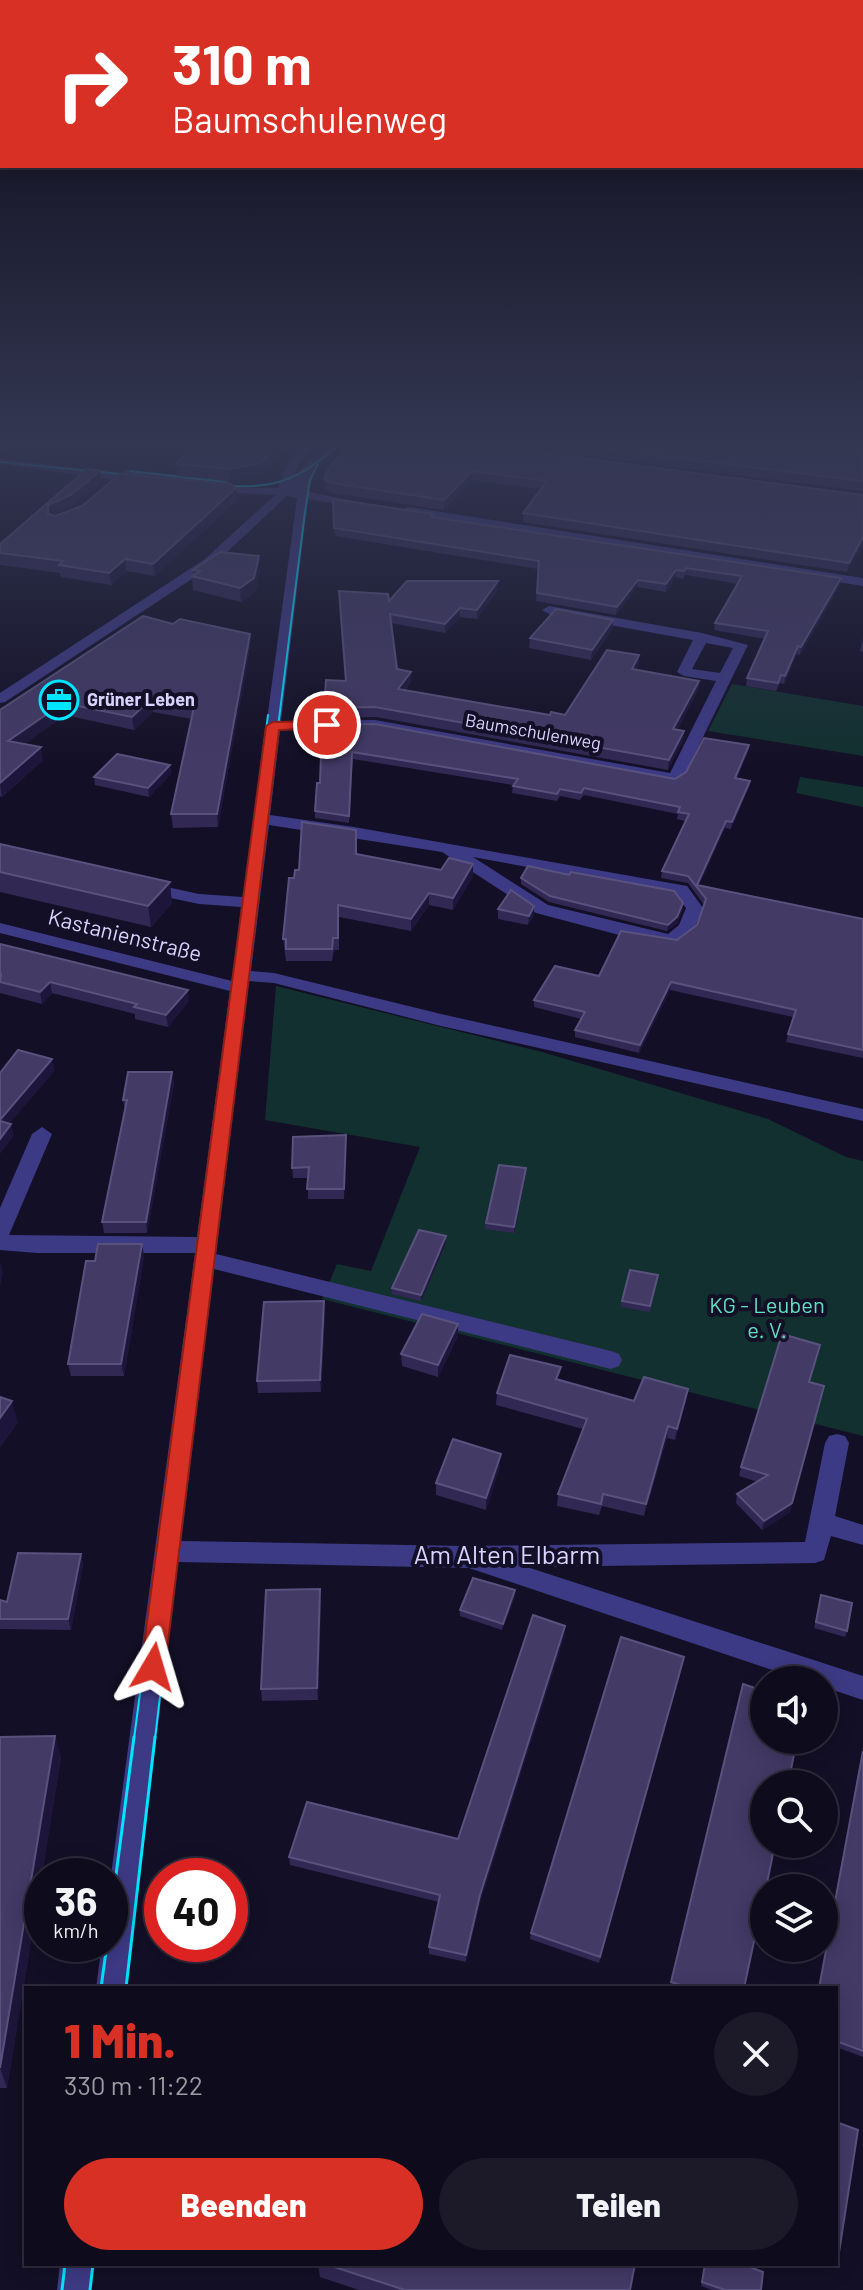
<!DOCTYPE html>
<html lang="de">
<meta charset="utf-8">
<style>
:root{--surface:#0e0b1c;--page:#1c1929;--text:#f1f3f6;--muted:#9b9ba3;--line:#2e2b3b;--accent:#d93025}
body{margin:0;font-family:Barlow,sans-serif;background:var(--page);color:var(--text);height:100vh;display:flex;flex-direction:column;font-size:30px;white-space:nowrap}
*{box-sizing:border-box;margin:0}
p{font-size:26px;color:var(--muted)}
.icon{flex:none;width:44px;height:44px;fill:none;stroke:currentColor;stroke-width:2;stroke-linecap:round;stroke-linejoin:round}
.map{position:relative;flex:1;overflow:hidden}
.panel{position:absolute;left:24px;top:1986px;width:814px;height:280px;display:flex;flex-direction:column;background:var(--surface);border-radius:0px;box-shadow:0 4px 20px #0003,0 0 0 2px var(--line)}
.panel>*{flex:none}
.banner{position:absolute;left:0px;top:0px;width:864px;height:168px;box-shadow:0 4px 20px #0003,0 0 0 2px var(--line);background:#d93025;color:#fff;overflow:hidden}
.buttons{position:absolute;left:750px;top:1666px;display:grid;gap:16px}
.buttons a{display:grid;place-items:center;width:88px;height:88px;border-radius:50%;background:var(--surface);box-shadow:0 4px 20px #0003,0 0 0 2px var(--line);font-size:40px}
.speed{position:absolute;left:24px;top:1858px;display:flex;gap:16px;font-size:40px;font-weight:700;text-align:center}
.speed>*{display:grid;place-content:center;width:104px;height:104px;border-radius:50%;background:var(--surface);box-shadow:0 4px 20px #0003,0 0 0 2px var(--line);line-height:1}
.speed small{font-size:20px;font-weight:400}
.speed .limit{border:12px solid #d22;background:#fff;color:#111}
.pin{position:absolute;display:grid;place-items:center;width:68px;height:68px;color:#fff;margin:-34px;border:4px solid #fff;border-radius:50%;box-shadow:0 2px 8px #0007}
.me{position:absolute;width:88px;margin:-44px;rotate:7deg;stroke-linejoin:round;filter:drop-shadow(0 0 6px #0008)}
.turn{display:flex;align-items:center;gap:28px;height:168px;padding:0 40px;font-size:36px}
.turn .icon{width:104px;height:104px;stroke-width:2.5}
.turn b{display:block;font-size:56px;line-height:68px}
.round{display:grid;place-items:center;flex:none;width:84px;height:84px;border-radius:42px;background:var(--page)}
.summary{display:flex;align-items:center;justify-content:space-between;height:136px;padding:0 40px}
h1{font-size:48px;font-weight:800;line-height:60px;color:var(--accent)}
.action{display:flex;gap:16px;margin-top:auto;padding:16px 40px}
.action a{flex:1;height:92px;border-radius:48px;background:var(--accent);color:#fff;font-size:32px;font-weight:800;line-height:92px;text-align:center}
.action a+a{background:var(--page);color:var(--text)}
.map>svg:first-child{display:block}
.green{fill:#12302f}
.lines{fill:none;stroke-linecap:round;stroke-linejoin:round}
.minor{fill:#3d3a85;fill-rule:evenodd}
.tram-far1{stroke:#00e5ff;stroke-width:2}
.tram{stroke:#00e5ff;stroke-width:3}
.wall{fill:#312854}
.shaded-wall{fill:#1d163a}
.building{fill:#433a66;stroke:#5a527e;stroke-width:2}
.route{fill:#d93025;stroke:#8d1f18;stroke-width:2}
.labels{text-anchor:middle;stroke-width:8;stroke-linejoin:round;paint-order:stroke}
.far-poi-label{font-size:18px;font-weight:bold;fill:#d9d4ff;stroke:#130f26;text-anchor:start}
.far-street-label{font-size:18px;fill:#d9d4ff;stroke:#130f26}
.street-label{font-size:22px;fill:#d9d4ff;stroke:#130f26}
.park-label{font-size:22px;fill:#5fe0c0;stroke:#130f26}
.near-street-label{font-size:26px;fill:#d9d4ff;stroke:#130f26}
</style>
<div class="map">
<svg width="863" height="2290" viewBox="0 0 863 2290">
<rect width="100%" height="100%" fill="#130f26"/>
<g class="green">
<path d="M732 684 863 706V756L708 731Z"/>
<path d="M800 777 863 787V807L796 793Z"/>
<path d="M276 986 542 1052 768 1119 846 1157 863 1161V1436L322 1299 337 1264 371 1271 420 1147 265 1120Z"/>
</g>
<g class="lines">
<g class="minor">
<path d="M303 447H315L299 462 294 476 324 447H336L314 469 309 492 363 503 357 507 308 499 281 721 375 720 670 773 716 681 684 676 677 672 693 640 549 614 542 610 549 606 702 633 748 645 683 778 675 783 375 728 280 730 270 815 354 827 687 886 703 908 693 931 677 944 623 936 536 913 442 852 269 825 251 971 274 973 441 1014 863 1109V1121L441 1026 274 983 249 981 216 1254 611 1351 619 1354 622 1360 619 1366 611 1369 214 1269 181 1541 464 1546 805 1542 825 1443 829 1436 837 1434 845 1436 849 1443 835 1516 863 1525V1545L831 1536 824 1560 815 1563 527 1567 863 1676V1700L824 1687V1680H802L469 1568 178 1562 126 1988H96L102 1944H110V1882L195 1253H37L0 1250V1208L32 1134 42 1127 52 1134 9 1235 197 1237 230 991 0 933V923L232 981 241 907 199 904 138 891 136 887 144 882 199 894 243 897 297 498 287 496 213 565 5 702 0 703V693L205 559 275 495 210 492 206 491V487L278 488 288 461ZM706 643 733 648 720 673 692 669ZM473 857 675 894 686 908 679 925 668 934 548 905Z"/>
<path d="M0 458 128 475 122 472 124 470 224 479 230 482 224 485 128 475 147 479 149 481 143 484 2 464Z"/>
<path d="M409 507 863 578V586L405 514V508Z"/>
<path d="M60 2264H94L91 2290H57Z"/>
</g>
<g class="tram-far1">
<path d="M0 462 141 476"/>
<path d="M130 471 225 482"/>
<path d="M213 485C267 490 295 484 336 447"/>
<path d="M134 1739 268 715"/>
<path d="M155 1739 211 1261 305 512 310 480 318 464"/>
</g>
<g class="tram">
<path d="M110 1921 134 1737"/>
<path d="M101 1988 107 1944"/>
<path d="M126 1988 155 1737"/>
<path d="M62 2290 65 2264"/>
<path d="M90 2290 93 2264"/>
</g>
</g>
<g class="wall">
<path d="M193 447H285L262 475 230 481 178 476 176 464Z"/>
<path d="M348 447 863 495V544L847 572 523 522V513L540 489 472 480 444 510 332 493 325 489 324 479Z"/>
<path d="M517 447H863V491Z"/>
<path d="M100 471 101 482 72 506 52 515 55 516 236 488 237 500 155 576 126 571 111 585 61 577 60 573 0 565V544Z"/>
<path d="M333 499 433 517 841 578 840 585 800 655 797 654 784 684 780 683 776 691 746 686 747 678 765 639 714 630 715 623 738 584 686 575 683 579 675 577 666 592 637 587 616 615 536 601 538 569 335 536Z"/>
<path d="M193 570H260L255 592 241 602 193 590 192 576 193 575Z"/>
<path d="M498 590 477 619 460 617 445 633 391 623 397 669 411 682 405 690 550 715H565L639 664 636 670 699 681 698 690 677 730 684 731 683 741 668 770 376 717 324 718V708L345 681 389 601Z"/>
<path d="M613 620 612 630 591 660 529 648 530 638Z"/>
<path d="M863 638V652L860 651Z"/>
<path d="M250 646 218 827 173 828 171 814 192 719 153 712 134 730 65 715 24 744 43 760 2 797 0 796V710Z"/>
<path d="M322 725 675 779 749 745 748 752 737 778 749 787 731 829 725 828 699 885 863 919V1058L786 1042 793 1017 670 990 639 1053 575 1037V1030L581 1019 534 1007V1000L599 976 677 940 697 925 704 905 688 883 661 878 662 871 685 821 677 819 678 814 584 795 580 800 560 796 557 801 512 793 513 785 353 759 349 823 315 818V811L320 783Z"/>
<path d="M170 765 171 774 149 797 95 785 94 777Z"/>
<path d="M0 844 172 903 151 927 0 892Z"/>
<path d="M356 854 441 870 473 864V876L453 910 429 905 411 931 339 917V950H334L332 961H286L283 939 294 878 299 870Z"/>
<path d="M521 878 683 903V908L677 923 667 931 549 902 521 884Z"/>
<path d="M534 906V915L528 925 498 919V909Z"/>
<path d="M0 944 189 1001 168 1027 135 1019V1014L52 993 42 1004 0 993Z"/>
<path d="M174 1083 147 1233H104L102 1222 125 1111 123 1100Z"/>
<path d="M346 1145 344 1199H308V1178H293L292 1168Z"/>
<path d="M526 1168 514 1233 485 1229 486 1223Z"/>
<path d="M446 1243 421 1301 392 1294V1288Z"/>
<path d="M144 1256 124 1376H71L68 1364Z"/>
<path d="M658 1275 650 1312 621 1307 622 1301Z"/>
<path d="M324 1301 325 1314 321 1392 258 1393 257 1381Z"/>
<path d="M458 1324V1336L438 1377 402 1366 401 1354Z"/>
<path d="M820 1345 810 1382 790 1512 762 1530 736 1503 737 1494 758 1482 739 1476 741 1467Z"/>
<path d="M559 1380 634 1401H686L675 1440 667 1438 644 1516 602 1506 599 1515 557 1506 558 1494 583 1429 496 1405 497 1393Z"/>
<path d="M500 1466 486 1510 436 1495V1483Z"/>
<path d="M81 1554 83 1564 71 1630 0 1629V1600L7 1602Z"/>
<path d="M821 1595 847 1631 845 1637 814 1628Z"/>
<path d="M515 1596 502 1630 460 1616V1610Z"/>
<path d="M321 1601 318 1700 262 1701 261 1689Z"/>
<path d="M565 1626V1634L480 1902 466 1962 429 1954V1947L439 1902 290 1865 289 1857 458 1839Z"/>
<path d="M682 1663 599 1963 530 1939 531 1933Z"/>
<path d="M743 1684 744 1988H673L670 1987Z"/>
<path d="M0 1737 61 1757 7 2088H0Z"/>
<path d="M863 1747V2057L836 2047V1988H819Z"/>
<path d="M318 2264H635L630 2290H359L320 2277Z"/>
<path d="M705 2264H742L761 2290H712L701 2286Z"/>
</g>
<g class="shaded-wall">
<path d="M0 447H11L0 454Z"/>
<path d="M275 447H285L262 475 230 481 229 469Z"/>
<path d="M100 471 101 482 72 506 50 516 48 514V505Z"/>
<path d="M472 471V480L444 510V500Z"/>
<path d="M236 488 237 500 155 576 153 564Z"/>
<path d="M863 537V544L847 572 849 563Z"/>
<path d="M259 556 260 570 255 592 241 602 240 588Z"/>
<path d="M125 559 126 571 111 585 109 573Z"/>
<path d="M676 570 675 577 666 592V584Z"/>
<path d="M841 578 840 585 800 655 801 647Z"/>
<path d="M638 580 637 587 616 615 617 607Z"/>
<path d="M498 581V590L477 619V610Z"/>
<path d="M460 608V617L445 633V624Z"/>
<path d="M613 620 612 630 591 660 592 650Z"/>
<path d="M250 634V646L218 827 217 814Z"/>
<path d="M798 646 797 654 784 684 785 676Z"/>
<path d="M639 655V664L631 679 632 669Z"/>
<path d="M411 672V682L398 698V689Z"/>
<path d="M699 681 698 690 672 739 673 729Z"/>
<path d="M151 699 153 712 134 730 132 717Z"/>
<path d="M63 703 65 715 11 754 8 741Z"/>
<path d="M684 731 683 741 668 770 669 760Z"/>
<path d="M749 745 748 752 734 785 735 778Z"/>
<path d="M41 747 43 760 2 797 0 783Z"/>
<path d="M170 765 171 774 149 797 148 788Z"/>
<path d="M750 781 749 787 731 829 732 822Z"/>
<path d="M726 821 725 828 698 888 697 885Z"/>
<path d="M473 864V876L453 910V898Z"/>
<path d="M170 882 172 903 151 927 148 906Z"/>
<path d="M429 893V905L411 931V919Z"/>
<path d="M683 903V908L677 923 667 931 668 925Z"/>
<path d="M534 906V915L528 925 529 916Z"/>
<path d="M50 982 52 993 42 1004 40 992Z"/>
<path d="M671 982 670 990 639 1053 640 1045Z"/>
<path d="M188 990 189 1001 168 1027 166 1015Z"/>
<path d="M52 1059 55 1071 1 1133 0 1120Z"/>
<path d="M172 1072 174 1083 147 1233 146 1222Z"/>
<path d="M11 1124 14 1136 0 1154V1139Z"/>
<path d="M526 1168V1174L514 1233V1227Z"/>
<path d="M446 1236V1243L421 1301V1295Z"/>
<path d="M142 1244 144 1256 124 1376 121 1364Z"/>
<path d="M1 1262 3 1274 0 1287V1264Z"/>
<path d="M324 1301 325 1314 321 1392 320 1380Z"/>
<path d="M458 1324V1336L438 1377V1365Z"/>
<path d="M824 1386 790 1512 762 1530 764 1521Z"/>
<path d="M688 1389 686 1401 675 1440 677 1429Z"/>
<path d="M12 1401 18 1423 0 1448V1418Z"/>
<path d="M668 1426 667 1438 644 1516 646 1504Z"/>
<path d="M501 1454 500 1466 486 1510V1498Z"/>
<path d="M81 1554 83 1564 71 1630 68 1619Z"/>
<path d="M320 1589 321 1601 318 1700 317 1688Z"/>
<path d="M515 1590V1596L502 1630 503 1624Z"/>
<path d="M565 1626V1634L480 1902 466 1962V1955L480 1895Z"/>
<path d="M55 1736 61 1757 7 2088 0 2068Z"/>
</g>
<g class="building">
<path d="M193 447H275L261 463 229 469 176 464Z"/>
<path d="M348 447H496L863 495V537L849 563 523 513 547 481 472 471 444 500 332 483 324 479 331 465Z"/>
<path d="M589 447H863V481Z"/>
<path d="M87 469 100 471 71 495 48 505V514L55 516 82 506 120 474 231 484 236 488 153 564 125 559 109 573 59 565 63 561 0 553V544Z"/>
<path d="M333 499 433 514 431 517 841 578 801 647 798 646 785 676 781 675 778 683 747 678 768 631 715 623 742 576 686 568 684 571 676 570 666 584 638 580 617 607 537 593 539 561 334 528Z"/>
<path d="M220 552 259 556 254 578 240 588 192 576 200 571 193 570Z"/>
<path d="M407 581H498L477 610 460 608 445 624 390 614 397 669 411 672 398 689 550 715 551 712 565 715 607 650 639 655 632 669 699 681 673 729 684 731 669 760 375 707 324 708 326 680 346 681 339 591 388 594 389 601Z"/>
<path d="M556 609 613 620 592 650 530 638Z"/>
<path d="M143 616 173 624 180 619 250 634 217 814H171L194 707 151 699 132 717 63 703 8 741 41 747 0 783V710Z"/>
<path d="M375 724 675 779 686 772 704 738 749 745 735 778 750 781 732 822 726 821 697 885 863 919V1050L788 1034 796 1010 671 982 640 1045 575 1030 585 1012 534 1000 555 966 599 976 621 931 677 940 697 925 706 899 688 876 662 871 689 814 678 812 680 807 584 788 581 793 560 789 557 794 513 786 518 779 352 752 349 816 315 811 317 783H320L322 725Z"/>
<path d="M117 754 170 765 148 788 94 777Z"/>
<path d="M302 822 356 830V854L441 870 449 858 473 864 453 898 429 893 411 919 338 905V938H333L332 949H286V939H283L289 878H294L295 870H299Z"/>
<path d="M0 844 170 882 148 906 0 872Z"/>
<path d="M528 866 569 875 571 872 674 891 683 903 677 917 668 925 550 896 521 878Z"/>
<path d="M511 890 534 906 529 916 498 909Z"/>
<path d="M0 944 188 990 166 1015 134 1007 137 1004 50 982 40 992 0 982 1 974H0Z"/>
<path d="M18 1050 52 1059 0 1120V1073Z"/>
<path d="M128 1072H172L146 1222H102L127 1100H123Z"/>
<path d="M0 1121 11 1124 0 1139Z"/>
<path d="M346 1135 344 1189H307L309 1167 292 1168 293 1137Z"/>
<path d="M499 1165 526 1168 514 1227 486 1223Z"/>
<path d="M419 1230 446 1236 421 1295 392 1288Z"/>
<path d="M98 1244H142L121 1364H68L86 1261H95Z"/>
<path d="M630 1270 658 1275 650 1306 622 1301Z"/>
<path d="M324 1301 320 1380 257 1381 264 1302Z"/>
<path d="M422 1314 458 1324 438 1365 401 1354Z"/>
<path d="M782 1334 820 1345 809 1382 824 1386 792 1503 764 1521 737 1494 768 1475 741 1467Z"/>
<path d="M510 1355 561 1367 556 1379 634 1401 644 1377 688 1389 677 1429 668 1426 646 1504 603 1494 601 1504 558 1494 587 1419 497 1393Z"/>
<path d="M0 1397 12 1401 0 1418Z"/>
<path d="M453 1439 501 1454 486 1498 436 1483Z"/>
<path d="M18 1553 81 1554 68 1619H0V1600L7 1602Z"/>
<path d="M473 1578 515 1590 503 1624 460 1610Z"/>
<path d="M320 1589 317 1688 261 1689 266 1590Z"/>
<path d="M821 1595 852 1603 847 1631 816 1622Z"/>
<path d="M533 1615 565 1626 480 1895 466 1955 429 1947 440 1895 289 1857 307 1802 458 1839Z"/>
<path d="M621 1637 684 1657 600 1957 531 1933Z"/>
<path d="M743 1684 764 1691V1740H797L788 1784H764V1844H775L766 1888H764V1895L744 1988H690L671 1982Z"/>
<path d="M55 1736 0 2068V1737Z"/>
<path d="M863 1751V2051L836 2041V1988H819Z"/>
<path d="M836 2122 858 2130 838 2259H836Z"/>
<path d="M325 2264H635L630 2290H405Z"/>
<path d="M705 2264H742L763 2272 761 2290H725L702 2282Z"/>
</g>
<linearGradient id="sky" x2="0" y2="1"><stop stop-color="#0a0815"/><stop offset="0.58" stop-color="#333752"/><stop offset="1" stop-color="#333752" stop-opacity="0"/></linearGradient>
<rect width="863" height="767" fill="url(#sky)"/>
<path class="route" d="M327 721 334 725 332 728 279 730 165 1667 162 1674 153 1677 145 1674 141 1667 266 726 273 722Z"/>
<defs>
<g id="office-ring" transform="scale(2)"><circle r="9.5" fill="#130f26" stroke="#00e5ff" stroke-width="1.5"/><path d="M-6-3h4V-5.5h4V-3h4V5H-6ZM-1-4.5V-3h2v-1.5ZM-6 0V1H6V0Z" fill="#00e5ff"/></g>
</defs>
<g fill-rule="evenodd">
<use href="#office-ring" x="59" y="700"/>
</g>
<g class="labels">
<g class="far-poi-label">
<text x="87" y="706">Grüner Leben</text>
</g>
<g class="far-street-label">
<text transform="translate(533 732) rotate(10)" y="6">Baumschulenweg</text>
</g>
<g class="street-label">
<text transform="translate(125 935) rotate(14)" y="8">Kastanienstraße</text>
</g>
<g class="park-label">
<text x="767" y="1313">KG - Leuben<tspan x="767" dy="25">e. V.</tspan></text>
</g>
<g class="near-street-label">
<text x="507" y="1564">Am Alten Elbarm</text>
</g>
</g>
</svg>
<div class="buttons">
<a><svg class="icon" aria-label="sound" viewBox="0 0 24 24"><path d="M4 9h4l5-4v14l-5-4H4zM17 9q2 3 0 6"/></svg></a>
<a><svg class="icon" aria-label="search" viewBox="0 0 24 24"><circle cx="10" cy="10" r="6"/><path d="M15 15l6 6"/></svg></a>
<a><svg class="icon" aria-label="layers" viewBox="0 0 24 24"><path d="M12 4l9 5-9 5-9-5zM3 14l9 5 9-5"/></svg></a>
</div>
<div class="speed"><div>36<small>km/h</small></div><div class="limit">40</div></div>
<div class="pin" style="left:327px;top:725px;background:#d93025"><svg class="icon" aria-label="arrive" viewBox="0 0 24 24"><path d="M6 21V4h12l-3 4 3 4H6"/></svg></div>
<svg class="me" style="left:153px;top:1667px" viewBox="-20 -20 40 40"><path d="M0-17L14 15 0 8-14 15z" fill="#d93025" stroke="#fff" stroke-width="4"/></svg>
<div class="banner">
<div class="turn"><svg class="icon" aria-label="right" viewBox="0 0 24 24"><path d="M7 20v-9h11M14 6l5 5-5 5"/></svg><div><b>310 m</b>Baumschulenweg</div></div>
</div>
<section class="panel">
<div class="summary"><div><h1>1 Min.</h1><p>330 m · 11:22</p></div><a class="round"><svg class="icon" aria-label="close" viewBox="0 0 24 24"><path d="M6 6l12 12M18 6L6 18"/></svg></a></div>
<div class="action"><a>Beenden</a><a>Teilen</a></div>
</section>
</div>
